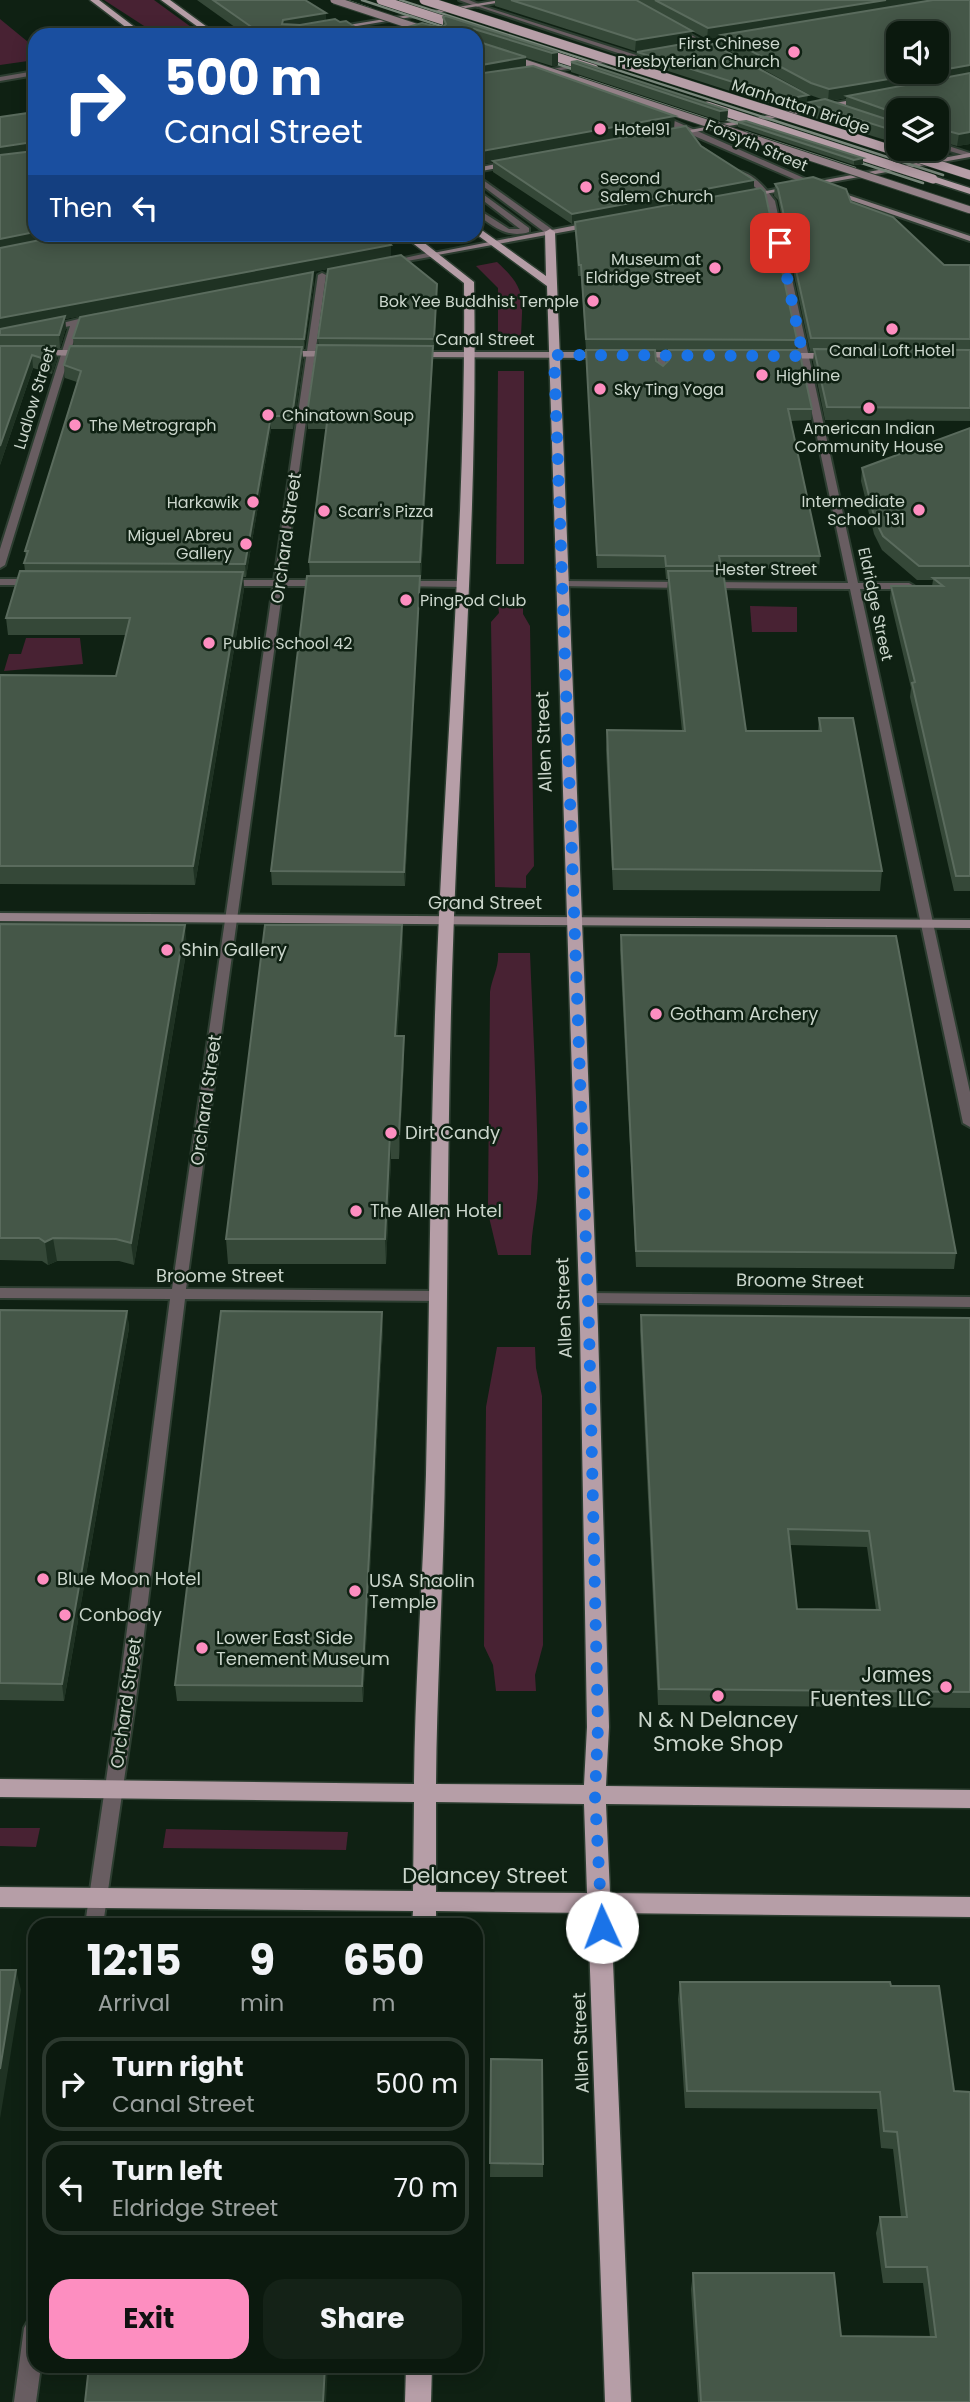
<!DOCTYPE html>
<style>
:root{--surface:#0b190e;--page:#142217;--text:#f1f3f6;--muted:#9aa09e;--line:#2b382e;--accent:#fd8ec0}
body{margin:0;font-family:Poppins,sans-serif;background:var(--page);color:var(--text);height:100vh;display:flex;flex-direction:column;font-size:26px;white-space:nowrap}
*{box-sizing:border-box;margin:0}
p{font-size:23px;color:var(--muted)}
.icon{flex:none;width:38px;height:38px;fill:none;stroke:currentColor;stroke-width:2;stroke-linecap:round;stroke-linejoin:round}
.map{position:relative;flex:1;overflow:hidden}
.sheet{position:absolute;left:28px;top:1918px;width:455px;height:455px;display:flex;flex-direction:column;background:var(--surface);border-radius:21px;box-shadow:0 4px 18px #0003,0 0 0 2px var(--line)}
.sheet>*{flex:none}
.banner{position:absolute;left:28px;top:28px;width:455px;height:214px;border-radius:21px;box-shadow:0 4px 18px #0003,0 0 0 2px var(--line);background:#1a4fa0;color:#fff;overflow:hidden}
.buttons{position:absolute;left:886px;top:21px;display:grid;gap:14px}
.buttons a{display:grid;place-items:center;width:63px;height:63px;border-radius:14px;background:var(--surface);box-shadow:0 4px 18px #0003,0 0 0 2px var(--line);font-size:35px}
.pin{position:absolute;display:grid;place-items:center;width:60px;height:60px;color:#fff;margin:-30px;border-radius:14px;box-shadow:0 4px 10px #0006}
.me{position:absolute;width:77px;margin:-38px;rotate:358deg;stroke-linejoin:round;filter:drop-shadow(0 0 5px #0008)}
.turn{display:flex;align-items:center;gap:24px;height:147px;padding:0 21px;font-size:32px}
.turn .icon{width:91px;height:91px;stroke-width:2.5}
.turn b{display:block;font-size:49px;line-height:60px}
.then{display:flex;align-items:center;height:66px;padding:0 21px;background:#0003;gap:14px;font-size:26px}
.eta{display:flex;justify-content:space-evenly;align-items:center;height:119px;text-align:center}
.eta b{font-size:42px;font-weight:700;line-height:49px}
.button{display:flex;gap:14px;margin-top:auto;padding:14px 21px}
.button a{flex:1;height:80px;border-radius:21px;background:var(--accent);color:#111;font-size:28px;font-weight:700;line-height:80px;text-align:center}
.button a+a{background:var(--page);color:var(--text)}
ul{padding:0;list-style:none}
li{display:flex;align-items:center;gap:21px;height:94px;margin:0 14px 10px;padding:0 7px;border:4px solid var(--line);border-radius:21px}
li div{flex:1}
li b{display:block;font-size:26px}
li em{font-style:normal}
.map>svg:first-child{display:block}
.green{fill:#482233}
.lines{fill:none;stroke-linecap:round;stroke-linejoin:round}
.lane-casing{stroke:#2d3e31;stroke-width:4}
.street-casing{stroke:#2d3e31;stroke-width:4}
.secondary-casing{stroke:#2d3e31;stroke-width:4}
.primary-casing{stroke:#2d3e31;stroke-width:3}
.lane{fill:#685d61;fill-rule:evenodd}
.street{fill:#685d61;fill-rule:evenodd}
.secondary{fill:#948188;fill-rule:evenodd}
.primary{fill:#b69ea7;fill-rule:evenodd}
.rail{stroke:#79877b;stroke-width:2.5}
.secondary-bridge-casing{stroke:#2d3e31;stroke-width:9;stroke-linecap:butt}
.primary-bridge-casing{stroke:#2d3e31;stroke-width:10;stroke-linecap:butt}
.secondary-bridge{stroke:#948188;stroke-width:7}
.primary-bridge{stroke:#b69ea7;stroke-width:9}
.wall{fill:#354838;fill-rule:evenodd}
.shaded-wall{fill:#1f3223}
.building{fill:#455748;stroke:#5a6b5d;stroke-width:2;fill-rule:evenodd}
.route{stroke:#1a73e8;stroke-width:12;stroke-dasharray:0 21.6}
.poi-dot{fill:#fd8ec0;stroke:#0f2113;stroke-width:2.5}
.labels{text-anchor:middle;stroke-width:5;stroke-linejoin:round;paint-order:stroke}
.far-poi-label{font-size:16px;fill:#cbd6cc;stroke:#0f2113;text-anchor:start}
.far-street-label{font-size:16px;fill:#cbd6cc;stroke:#0f2113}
.street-label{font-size:18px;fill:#cbd6cc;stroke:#0f2113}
.poi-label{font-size:18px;fill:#cbd6cc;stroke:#0f2113;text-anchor:start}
.near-poi-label{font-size:21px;fill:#cbd6cc;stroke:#0f2113;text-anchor:end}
.near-street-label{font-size:21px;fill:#cbd6cc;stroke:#0f2113}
</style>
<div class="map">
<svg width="970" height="2402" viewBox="0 0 970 2402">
<rect width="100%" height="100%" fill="#0f2113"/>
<g class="green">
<path d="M104 0H154L202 35H158Z"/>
<path d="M0 19 28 42H35V60L0 65Z"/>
<path d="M497 262C528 290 522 299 521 338H498V288L476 266Z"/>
<path d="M498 371H524V564H496Z"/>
<path d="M498 605H523V614L530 626 534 866 526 876V888L495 887 491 622 499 613Z"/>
<path d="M750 606 797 607V632H752Z"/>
<path d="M26 638H80L83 664 4 671 9 654H21Z"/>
<path d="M498 953H530C533 1027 537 1101 538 1174 539 1203 531 1228 531 1255H498L489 1217 488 1203 490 992C492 977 499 968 498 953Z"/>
<path d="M497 1347H535L536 1368 542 1396 543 1645 535 1675 536 1691H496L493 1665 484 1646 486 1407Z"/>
<path d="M0 1828H40L36 1847 0 1846Z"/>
<path d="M166 1829 348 1832 346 1850 163 1848Z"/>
</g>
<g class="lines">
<g class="lane-casing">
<g id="lane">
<path d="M459 0H469L481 5 478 7Z"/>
<path d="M661 352 665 355 666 372 662 375 658 372 657 355Z"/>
</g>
</g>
<g class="street-casing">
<g id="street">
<path d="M476 4 636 55 654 52 657 54 538 74 540 71 627 56 476 6Z"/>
<path d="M673 27H677L718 50 713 51 673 29Z"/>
<path d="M35 71V75L0 81V77Z"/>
<path d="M655 115H661L815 183 808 185 655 119Z"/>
<path d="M936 142 970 153V157L936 147Z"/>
<path d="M737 171C753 172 766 189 775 201L858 583H909L914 586 909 589H860L970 1092V1127L963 1123 850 589 709 588 704 585 709 582 848 583 767 201 755 187 737 175Z"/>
<path d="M476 175 553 230V234H547L476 181Z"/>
<path d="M476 189 529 228V232C507 239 493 226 476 214V208L509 229H520L476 195Z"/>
<path d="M432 252H435V256L390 264 386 262Z"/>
<path d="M322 273 326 275 284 580H324L329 583 324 586H283L186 1289 439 1291 446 1296 439 1301 185 1299 137 1691 103 1925H85L119 1691 170 1299 0 1298V1288L172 1289 273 586H225L220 583 225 580H274L318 275Z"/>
<path d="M95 315 99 318 98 320 79 324 5 565 0 568V549L70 326 50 330 46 327Z"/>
<path d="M0 579H34L39 582 34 585H0Z"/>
<path d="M400 581H462L467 584 462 587 396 586V582Z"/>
<path d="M562 581 685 582 690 585 685 588 558 586V582Z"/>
<path d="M588 1293 970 1297V1307L588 1303 581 1298Z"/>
<path d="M35 2318V2366H41L36 2402H14L24 2328 28 2321Z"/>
</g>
</g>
<g class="secondary-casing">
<g id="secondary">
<path d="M500 0H515L333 30 330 28Z"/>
<path d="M862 98 865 102 672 136 668 134Z"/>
<path d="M970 153V157L748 197 744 195Z"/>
<path d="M511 161 515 163 514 165 476 172V168Z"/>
<path d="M830 189 970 236V241L830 193Z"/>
<path d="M593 222H596V226L432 256 428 254Z"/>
<path d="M40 350H86L90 353 86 356 37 355 36 353Z"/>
<path d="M335 351 338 352V356L285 357 281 354 285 351Z"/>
<path d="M414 352H604L608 355 604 358 411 357 410 355Z"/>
<path d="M638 352H685L689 355 685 358 635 357 634 355Z"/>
<path d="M782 353H832L836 356 832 359 779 358 778 356Z"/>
<path d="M0 913 970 920V928L0 921Z"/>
</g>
</g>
<g class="primary-casing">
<g id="primary">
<path d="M90 0H99L145 35H136Z"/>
<path d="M161 0H170L218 35H209Z"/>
<path d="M933 176 970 188V194L930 181V177Z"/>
<path d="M476 226 546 276 545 232 550 229 555 232 598 1328 609 1727 606 1786 970 1790V1808L606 1804 610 1893 970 1897V1917L611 1913 631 2402H605L588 1913 436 1911V1925H412L413 1911 0 1907V1887L413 1891 414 1802 0 1797V1779L414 1784C415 1680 423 1578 426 1474 430 1289 430 1102 439 916 449 705 466 494 464 283L401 234H413L474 282C478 493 462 705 454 916 447 1099 448 1283 445 1467 444 1573 437 1678 436 1784L584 1785 587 1727 580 1328 547 286 476 234ZM436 1802 584 1804 587 1893 436 1892Z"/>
<path d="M406 2366H432L431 2402H405Z"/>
</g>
</g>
<use href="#lane" class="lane"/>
<use href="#street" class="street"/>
<use href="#secondary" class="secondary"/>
<use href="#primary" class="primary"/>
<g class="rail">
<path d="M345 0 371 9"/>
<path d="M362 0 468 35"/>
<path d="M400 0 943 175"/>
<path d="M540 58 590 75"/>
<path d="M579 77 719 123"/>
<path d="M710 114 756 129"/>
<path d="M745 132 855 168"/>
<path d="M846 158 923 183"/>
</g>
<g class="secondary-bridge-casing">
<g id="secondary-bridge">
<path d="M334 0 440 35"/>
<path d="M476 47 970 210"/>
</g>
</g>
<g class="primary-bridge-casing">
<g id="primary-bridge">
<path d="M381 0 464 27"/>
<path d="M424 0 970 175"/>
<path d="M538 51 594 69"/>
<path d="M707 106 933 179"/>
</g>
</g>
<use href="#secondary-bridge" class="secondary-bridge"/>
<use href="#primary-bridge" class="primary-bridge"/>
</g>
<g class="wall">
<path d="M197 0H305L326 21 340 22 367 35H246Z"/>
<path d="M495 0H970V144L957 146 938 141 937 150 923 153 911 149H936V110H898V144L805 115 806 105 786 109 637 61V52L807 103 824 100 810 95 720 46 721 37 707 39 665 17 692 31 691 43 635 51 495 6ZM846 98V106L830 101Z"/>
<path d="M443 17 558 52V65L552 66 526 58V67L675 128 754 180V189L797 340 796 350 812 409 811 420 790 421 820 556 819 569 721 568 746 731H818L819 718 882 871 880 891 613 890 606 750 607 730 682 731 667 590 668 579H666L665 568H597L586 350 581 276H578L575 224H572L493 172V162L482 164 476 160V35H379L442 28 443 27ZM655 350H669L668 361 663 366 656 361Z"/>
<path d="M571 62 728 110 727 120 720 121 571 72Z"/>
<path d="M35 112V234L387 242 391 245V257L437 294 434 349H433L421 578H420L405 886 272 885 271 871 310 576 309 562 326 429H308L307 414 319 345 318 338 359 263 65 319 66 328 60 348H55L57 359 52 374 33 368 0 465V117Z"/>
<path d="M746 121 863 164 854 165 738 127V122Z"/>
<path d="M775 184 851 202 944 265H970V421L825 420 813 362 814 351H810L778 200 774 196Z"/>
<path d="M313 272 314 281 304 349H302L303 360 293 429H271L246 577H243L244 589 195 885 0 884V675L116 676 126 635H8L6 618 25 571 24 563 26 557 25 551 77 382 65 378 64 365 74 346 73 338Z"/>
<path d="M970 428V891H954L910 697 911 688 890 599 891 586H932L933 580H917L882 550 874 534 861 481 862 468Z"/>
<path d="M0 924 187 947 134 1265 119 1261H57L48 1265 42 1261 0 1260Z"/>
<path d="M402 925 403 949 397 1036H404V1060L399 1159H391L386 1264H228L226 1239Z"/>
<path d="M621 935 956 1253 954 1269 636 1267 620 950Z"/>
<path d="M0 1310 127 1311 129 1328 64 1701 0 1700Z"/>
<path d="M641 1315 970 1318V1708L658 1705 640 1331ZM790 1545 867 1547 876 1610 797 1609Z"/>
<path d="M383 1328 363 1702 177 1701 175 1685Z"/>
<path d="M680 1982H890L970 2402H698L691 2289 693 2273 841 2336 930 2337 923 2283H883L876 2233 880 2217H901L893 2149 881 2148 877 2109 685 2108 678 1999Z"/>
<path d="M491 2059 543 2164V2177H490Z"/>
</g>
<g class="shaded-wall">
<path d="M886 0H954L721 35V37L707 39 708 28Z"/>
<path d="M326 13V26L282 24 283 20Z"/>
<path d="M692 31 691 43 635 51 636 40Z"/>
<path d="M558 52V65L552 66V53Z"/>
<path d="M526 57V70L476 78V66Z"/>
<path d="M970 65V76L847 96 846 98 828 101 829 89 936 72V71Z"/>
<path d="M808 95 806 105 786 109 787 99Z"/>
<path d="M728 110 727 120 720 121V111Z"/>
<path d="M675 116 674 129 482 164V151Z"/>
<path d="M970 132V144L957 146 959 134Z"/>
<path d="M936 138H938L937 150 923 153V149H936Z"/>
<path d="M33 142 35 153 0 158V147Z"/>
<path d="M863 158V164L854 165V160Z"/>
<path d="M754 180V191L572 224V214Z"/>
<path d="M35 232V234H87L0 251V239Z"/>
<path d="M387 239V245H391V257L65 319 66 328 60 348 59 335 0 331V318Z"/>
<path d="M313 272 314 281 304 349V339Z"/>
<path d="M437 284V294L434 349V339Z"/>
<path d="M55 346 57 359 52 374 51 361Z"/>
<path d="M433 346V360L421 578 420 562Z"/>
<path d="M302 347 303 360 293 429 292 416Z"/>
<path d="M32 355 33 368 0 465V446Z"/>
<path d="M271 416V429L246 577 245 564Z"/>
<path d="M243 572 244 589 195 885 193 866Z"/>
<path d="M420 576V589L405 886 404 872Z"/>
<path d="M185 925 187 947 134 1265 131 1243Z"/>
<path d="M402 925 403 949 396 1060 395 1036Z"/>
<path d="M404 1036V1060L399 1159V1134Z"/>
<path d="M390 1134 391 1159 386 1264 385 1239Z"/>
<path d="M53 1238 57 1261 48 1265 45 1242Z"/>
<path d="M127 1311 129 1328 64 1701 62 1684Z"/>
<path d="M382 1312 383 1328 363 1702 362 1686Z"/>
<path d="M16 1970 21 1990 0 2119V2069Z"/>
<path d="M325 2366H328L326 2402H323Z"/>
</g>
<g class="building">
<path d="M213 0H305L326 13 283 20 282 24 300 25 335 19 340 22 346 21 367 35H263Z"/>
<path d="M511 0H636L692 31 636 40Z"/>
<path d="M655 0H886L708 28Z"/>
<path d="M933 0H970V65L936 71V33H898V72H931L829 89 811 83 721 35Z"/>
<path d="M446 16 558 52 552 53 474 29 470 35H379L422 23 442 28 446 24 443 17Z"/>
<path d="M705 40 808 95 787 99 637 52Z"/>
<path d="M476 41 526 57 476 66Z"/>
<path d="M577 61 728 110 720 111 571 62Z"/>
<path d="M533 66 675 116 482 151 476 147V74Z"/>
<path d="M970 73V132L959 134 936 128V110H898V114L847 96Z"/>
<path d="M825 99 898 123V132L806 103Z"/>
<path d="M35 112V143L33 142 0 147V117Z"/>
<path d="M746 121 863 158 854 160 738 122Z"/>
<path d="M686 126 701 146 754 180 572 214 493 161Z"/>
<path d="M35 148V232L0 239V155L34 151Z"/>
<path d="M813 177 846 189 851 202 893 217 944 265H970V339L811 338 778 189 775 184Z"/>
<path d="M761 188 765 192 797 340 586 339 581 265H579L575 222Z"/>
<path d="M70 234H381L387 239 385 240 391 245 0 318V248Z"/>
<path d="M401 255 437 284 434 339 318 338 328 269Z"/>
<path d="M313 272 304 339 73 338 80 317Z"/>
<path d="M65 316 59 335H0V329Z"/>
<path d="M317 345 433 346 420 562H309L328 415 307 414Z"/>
<path d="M0 346H55L51 361 32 355 0 446Z"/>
<path d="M70 346 302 347 292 416H271L245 564 24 563 28 551H25L81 371 64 365Z"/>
<path d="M814 349 970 350V408L827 407Z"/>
<path d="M586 350H655L656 361 663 366 669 360V350H799L812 409H788L820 556H719L721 566H666L665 556 597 555Z"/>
<path d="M970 428V566H919L883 536 875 520 862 468Z"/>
<path d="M20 571 243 572 193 866H0V675L116 676 130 618H6Z"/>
<path d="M668 571H723L746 731H821L819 718H853L882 871 613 869 607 730 685 731Z"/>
<path d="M307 576H420L404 872 271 871Z"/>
<path d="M933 578H970V876H956L912 683 915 682 891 586H943Z"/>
<path d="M0 924 185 925 131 1243 116 1239 53 1238 45 1242 39 1238H0Z"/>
<path d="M265 925H402L395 1036H404L399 1134H390L385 1239H226Z"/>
<path d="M621 935 896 936 956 1253 636 1251Z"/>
<path d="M0 1310 127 1311 62 1684 0 1683Z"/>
<path d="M221 1311 382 1312 362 1686 175 1685Z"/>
<path d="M641 1315 970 1318V1692L659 1689ZM788 1529 869 1531 880 1610 797 1609Z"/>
<path d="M0 1970H16L0 2069Z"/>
<path d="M680 1982H890L891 1986H939L954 2091 970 2092V2402H701L693 2273H834L841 2336 936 2337 927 2267H886L880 2217H907L897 2132 884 2131 880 2092 687 2091Z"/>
<path d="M491 2059 542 2060 543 2164 490 2163Z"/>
<path d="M89 2366H325L323 2402H85Z"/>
</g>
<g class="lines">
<path class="route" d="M602 1927 595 1796 598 1727 589 1328 554 355 803 356 780 243"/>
</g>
<g class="poi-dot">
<circle cx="794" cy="52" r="7"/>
<circle cx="600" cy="129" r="7"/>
<circle cx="586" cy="187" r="7"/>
<circle cx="715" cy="268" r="7"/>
<circle cx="593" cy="301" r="7"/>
<circle cx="892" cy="329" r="7"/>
<circle cx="762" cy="375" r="7"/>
<circle cx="600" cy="389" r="7"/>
<circle cx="869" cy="408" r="7"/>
<circle cx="268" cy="415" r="7"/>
<circle cx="75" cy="425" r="7"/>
<circle cx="253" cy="502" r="7"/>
<circle cx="919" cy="510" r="7"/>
<circle cx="324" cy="511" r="7"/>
<circle cx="246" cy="544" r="7"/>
<circle cx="406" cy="600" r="7"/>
<circle cx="209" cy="643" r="7"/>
<circle cx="167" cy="950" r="7"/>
<circle cx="656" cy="1014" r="7"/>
<circle cx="391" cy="1133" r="7"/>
<circle cx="356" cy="1211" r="7"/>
<circle cx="43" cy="1579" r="7"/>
<circle cx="355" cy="1591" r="7"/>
<circle cx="65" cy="1615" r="7"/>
<circle cx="202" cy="1648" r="7"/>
<circle cx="946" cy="1687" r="7"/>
<circle cx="718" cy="1696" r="7"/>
</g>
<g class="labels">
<g class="far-poi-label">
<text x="780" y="49" text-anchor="end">First Chinese<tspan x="780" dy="18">Presbyterian Church</tspan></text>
<text x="614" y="135">Hotel91</text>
<text x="600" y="184">Second<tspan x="600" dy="18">Salem Church</tspan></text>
<text x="701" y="265" text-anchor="end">Museum at<tspan x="701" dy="18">Eldridge Street</tspan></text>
<text x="579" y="307" text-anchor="end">Bok Yee Buddhist Temple</text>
<text x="892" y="356" text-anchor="middle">Canal Loft Hotel</text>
<text x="776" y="381">Highline</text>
<text x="614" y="395">Sky Ting Yoga</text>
<text x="282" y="421">Chinatown Soup</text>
<text x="89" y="431">The Metrograph</text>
<text x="869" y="434" text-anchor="middle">American Indian<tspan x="869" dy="18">Community House</tspan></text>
<text x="905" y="507" text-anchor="end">Intermediate<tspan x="905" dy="18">School 131</tspan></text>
<text x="239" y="508" text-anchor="end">Harkawik</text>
<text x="338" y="517">Scarr's Pizza</text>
<text x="232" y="541" text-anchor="end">Miguel Abreu<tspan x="232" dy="18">Gallery</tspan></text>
<text x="420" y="606">PingPod Club</text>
<text x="223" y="649">Public School 42</text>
</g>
<g class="far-street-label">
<text transform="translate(801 106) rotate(18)" y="6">Manhattan Bridge</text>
<text transform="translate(757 145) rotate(23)" y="6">Forsyth Street</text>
<text x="485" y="345">Canal Street</text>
<text transform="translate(34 398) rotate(-73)" y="6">Ludlow Street</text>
<text x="766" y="575">Hester Street</text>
<text transform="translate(876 604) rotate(78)" y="6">Eldridge Street</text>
</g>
<g class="street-label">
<text transform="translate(286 538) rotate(-82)" y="6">Orchard Street</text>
<text transform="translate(544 742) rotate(-92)" y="6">Allen Street</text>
<text x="485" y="909">Grand Street</text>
<text transform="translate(206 1100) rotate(-82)" y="6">Orchard Street</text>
<text x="220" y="1282">Broome Street</text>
<text transform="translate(800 1281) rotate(1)" y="6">Broome Street</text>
<text transform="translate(564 1308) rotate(-92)" y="6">Allen Street</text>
<text transform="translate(126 1703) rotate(-82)" y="6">Orchard Street</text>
<text transform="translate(581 2043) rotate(-92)" y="6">Allen Street</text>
</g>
<g class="poi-label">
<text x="181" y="956">Shin Gallery</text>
<text x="670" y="1020">Gotham Archery</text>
<text x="405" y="1139">Dirt Candy</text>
<text x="370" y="1217">The Allen Hotel</text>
<text x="57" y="1585">Blue Moon Hotel</text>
<text x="369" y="1587">USA Shaolin<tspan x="369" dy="21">Temple</tspan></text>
<text x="79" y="1621">Conbody</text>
<text x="216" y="1644">Lower East Side<tspan x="216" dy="21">Tenement Museum</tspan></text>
</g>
<g class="near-poi-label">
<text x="932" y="1682">James<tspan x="932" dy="24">Fuentes LLC</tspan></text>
<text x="718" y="1727" text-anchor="middle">N &amp; N Delancey<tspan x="718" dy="24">Smoke Shop</tspan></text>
</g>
<g class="near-street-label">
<text x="485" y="1883">Delancey Street</text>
</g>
</g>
</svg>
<div class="buttons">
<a><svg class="icon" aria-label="sound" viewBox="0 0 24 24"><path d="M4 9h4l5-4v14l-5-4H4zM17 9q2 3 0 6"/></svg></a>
<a><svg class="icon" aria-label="layers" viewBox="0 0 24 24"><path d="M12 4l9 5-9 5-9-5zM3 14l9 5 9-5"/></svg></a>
</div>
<div class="pin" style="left:780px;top:243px;background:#d93025"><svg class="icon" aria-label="arrive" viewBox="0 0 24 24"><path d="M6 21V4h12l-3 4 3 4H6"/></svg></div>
<svg class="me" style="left:602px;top:1927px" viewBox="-20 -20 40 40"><circle r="19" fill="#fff"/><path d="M0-13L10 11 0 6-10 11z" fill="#1a73e8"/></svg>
<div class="banner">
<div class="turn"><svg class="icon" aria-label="right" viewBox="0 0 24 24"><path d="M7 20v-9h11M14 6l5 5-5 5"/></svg><div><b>500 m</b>Canal Street</div></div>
<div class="then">Then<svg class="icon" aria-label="left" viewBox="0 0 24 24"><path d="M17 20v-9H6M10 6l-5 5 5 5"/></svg></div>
</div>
<section class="sheet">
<div class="eta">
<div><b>12:15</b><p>Arrival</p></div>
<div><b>9</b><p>min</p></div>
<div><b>650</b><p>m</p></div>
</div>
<ul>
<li><svg class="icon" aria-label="right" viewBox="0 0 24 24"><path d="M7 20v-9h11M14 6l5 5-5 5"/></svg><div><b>Turn right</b><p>Canal Street</p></div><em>500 m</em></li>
<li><svg class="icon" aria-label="left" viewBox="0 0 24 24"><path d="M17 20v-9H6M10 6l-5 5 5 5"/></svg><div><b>Turn left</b><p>Eldridge Street</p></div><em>70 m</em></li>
</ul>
<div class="button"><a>Exit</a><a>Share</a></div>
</section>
</div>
